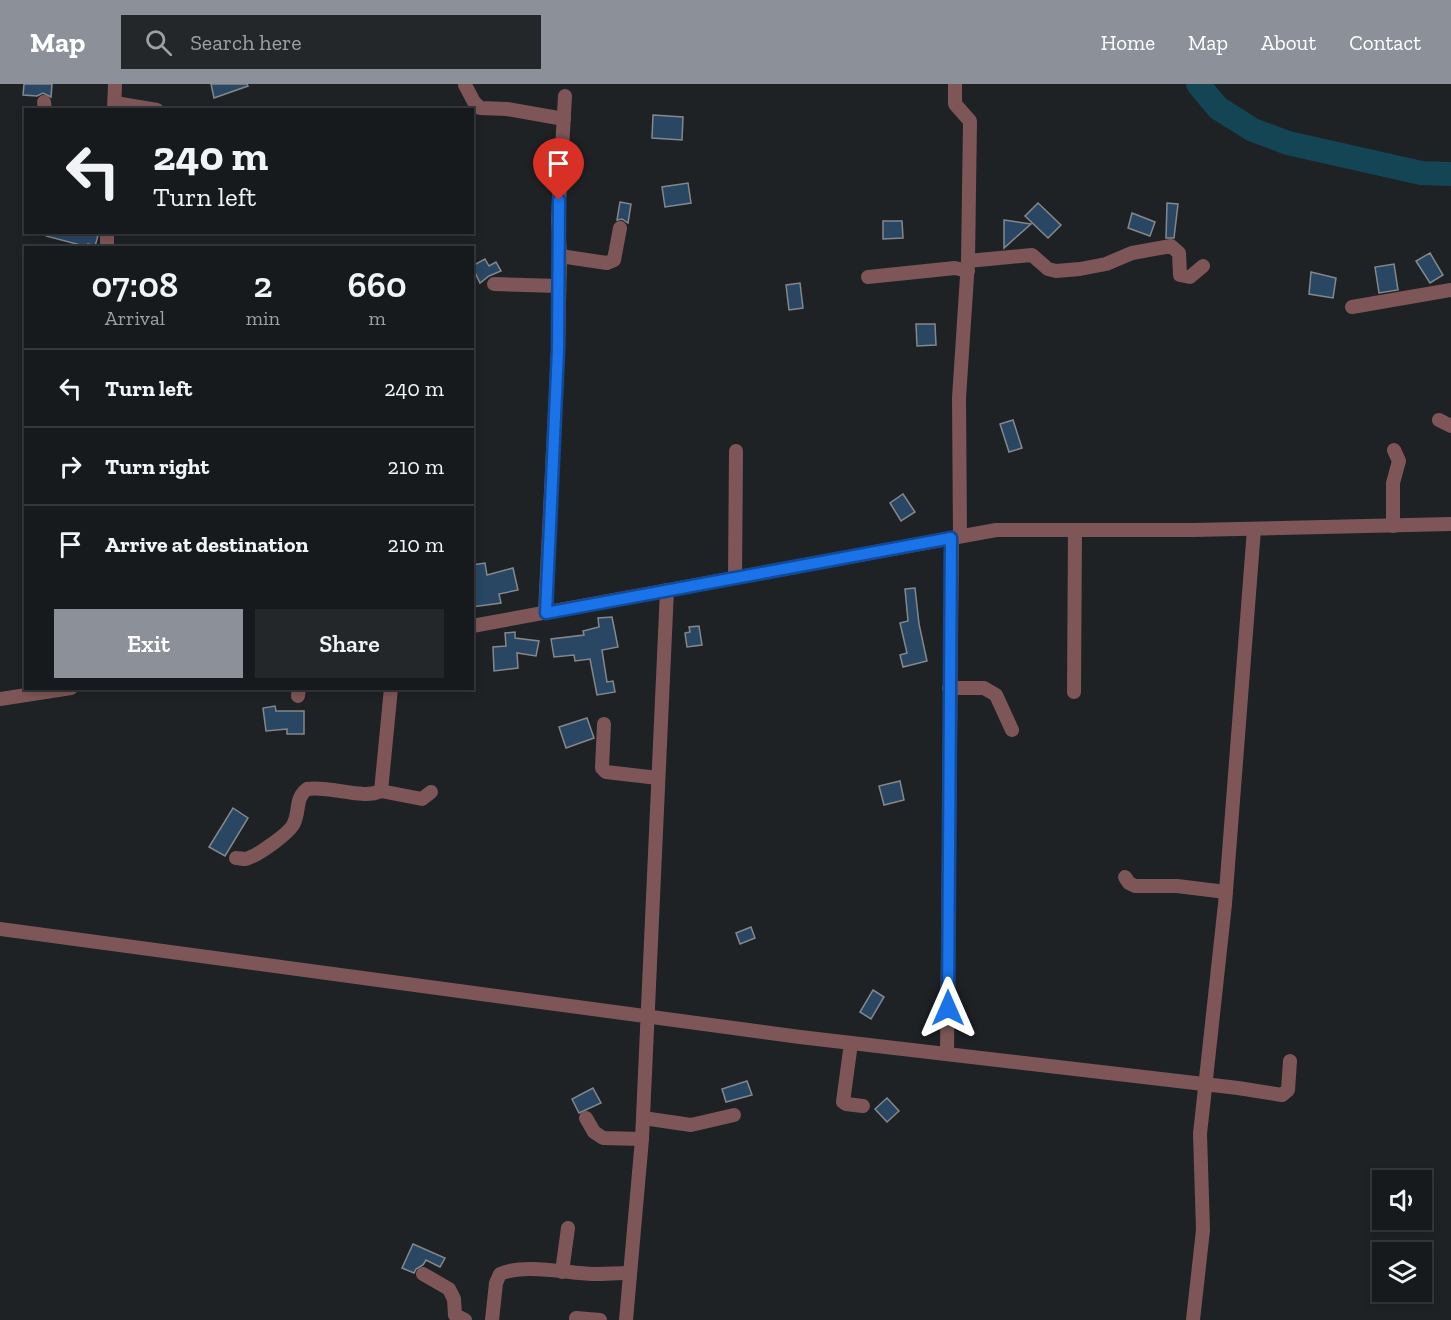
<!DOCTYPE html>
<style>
:root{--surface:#161a1c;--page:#232729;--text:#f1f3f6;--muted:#9ea1a3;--line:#35383b;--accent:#8c9099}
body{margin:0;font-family:"Zilla Slab",serif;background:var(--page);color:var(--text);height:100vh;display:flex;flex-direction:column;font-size:22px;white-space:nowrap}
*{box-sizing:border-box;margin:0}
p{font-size:20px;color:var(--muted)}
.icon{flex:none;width:33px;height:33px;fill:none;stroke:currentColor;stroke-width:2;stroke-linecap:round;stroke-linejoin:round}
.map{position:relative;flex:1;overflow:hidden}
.panel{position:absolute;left:24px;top:162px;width:450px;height:444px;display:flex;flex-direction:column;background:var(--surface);border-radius:0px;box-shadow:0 3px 9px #0003,0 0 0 2px var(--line)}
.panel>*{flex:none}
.guide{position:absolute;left:24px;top:24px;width:450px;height:126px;border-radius:0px;box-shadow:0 3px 9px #0003,0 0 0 2px var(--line);background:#161a1c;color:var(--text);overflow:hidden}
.controls{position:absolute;left:1372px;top:1086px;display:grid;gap:12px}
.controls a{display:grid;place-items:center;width:60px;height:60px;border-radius:0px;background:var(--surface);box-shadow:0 3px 9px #0003,0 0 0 2px var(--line);font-size:30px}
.pin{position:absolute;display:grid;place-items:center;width:51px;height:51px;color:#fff;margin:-62px -26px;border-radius:50% 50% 50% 0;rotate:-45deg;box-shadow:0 0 6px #0007}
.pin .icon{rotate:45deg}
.me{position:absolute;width:66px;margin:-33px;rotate:0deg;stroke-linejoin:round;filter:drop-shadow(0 0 4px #0008)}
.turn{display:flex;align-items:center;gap:21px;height:126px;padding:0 30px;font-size:27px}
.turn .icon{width:78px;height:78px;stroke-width:2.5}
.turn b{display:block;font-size:42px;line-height:51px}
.eta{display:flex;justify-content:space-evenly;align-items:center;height:102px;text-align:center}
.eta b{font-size:36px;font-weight:600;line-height:42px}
.cta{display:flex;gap:12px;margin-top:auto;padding:12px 30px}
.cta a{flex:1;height:69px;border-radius:0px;background:var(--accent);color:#fff;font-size:24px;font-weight:600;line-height:69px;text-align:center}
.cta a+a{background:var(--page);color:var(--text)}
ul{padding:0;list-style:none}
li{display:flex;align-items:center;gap:18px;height:78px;padding:0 30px;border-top:2px solid var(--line)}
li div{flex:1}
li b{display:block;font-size:22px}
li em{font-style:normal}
header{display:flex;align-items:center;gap:36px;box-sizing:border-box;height:84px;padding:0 30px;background:var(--accent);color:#fff}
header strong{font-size:28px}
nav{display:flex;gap:33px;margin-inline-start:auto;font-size:21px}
.search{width:420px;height:54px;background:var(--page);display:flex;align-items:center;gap:15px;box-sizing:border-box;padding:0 21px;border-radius:0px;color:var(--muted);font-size:22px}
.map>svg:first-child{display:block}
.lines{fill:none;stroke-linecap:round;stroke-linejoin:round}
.river{stroke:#134555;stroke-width:24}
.building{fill:#294762;stroke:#84888d;stroke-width:1.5}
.minor{stroke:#7e5657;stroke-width:14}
.route-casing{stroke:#114b97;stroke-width:15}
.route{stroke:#1a73e8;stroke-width:10}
</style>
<header>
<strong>Map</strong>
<div class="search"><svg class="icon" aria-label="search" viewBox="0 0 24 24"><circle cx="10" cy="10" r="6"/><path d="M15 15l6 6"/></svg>Search here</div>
<nav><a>Home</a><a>Map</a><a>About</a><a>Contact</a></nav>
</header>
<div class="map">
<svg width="1451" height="1236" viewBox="0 0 1451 1236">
<rect width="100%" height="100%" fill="#1e2225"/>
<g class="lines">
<path class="river" d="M1198 0 1218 24 1253 46 1288 59 1421 89 1451 90"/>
</g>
<g class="building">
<path d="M24 0H52L51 13 43 9 37 12 23 11Z"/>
<path d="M211 0H247L248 2 214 14Z"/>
<path d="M653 31 683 33 682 56 652 54Z"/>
<path d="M688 99 691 119 665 123 662 103Z"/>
<path d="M620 118 631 120 628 139 622 135 617 136Z"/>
<path d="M1038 119 1061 141 1048 154 1025 132Z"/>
<path d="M1167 119 1178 120 1174 154H1166Z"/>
<path d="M1132 129 1155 138 1150 152 1128 144Z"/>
<path d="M1004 136 1031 140 1004 164Z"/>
<path d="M883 137H902L903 154 883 155Z"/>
<path d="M46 148H85L98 152 95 162 88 160V163L46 152Z"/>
<path d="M1430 169 1443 191 1430 199 1416 177Z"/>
<path d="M485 175 489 182 496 178 501 187 489 192 480 199 472 182Z"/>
<path d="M1394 180 1398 206 1379 209 1375 183Z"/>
<path d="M1311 188 1336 194 1333 214 1309 210Z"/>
<path d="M800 199 803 224 789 226 786 201Z"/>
<path d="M916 240H935L936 261 917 262Z"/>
<path d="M1013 336 1022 364 1009 368 1000 340Z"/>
<path d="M903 410 915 428 901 437 890 419Z"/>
<path d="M485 479 487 491 513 484 518 506 499 510 501 519 472 523V481Z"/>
<path d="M915 504 919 540 927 577 903 583 900 571 907 569 900 539 908 537 905 505Z"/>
<path d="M612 533 618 563 602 566 607 598 613 597 615 608 597 611 590 575 575 577 574 571 554 573 551 555 584 551 583 547 599 543 598 534Z"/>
<path d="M699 542 702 561 687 563 685 549 690 548 689 543Z"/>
<path d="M515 548V554L539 557 536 572 517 569 518 584 494 587 493 563 506 562 505 549Z"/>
<path d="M275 622 276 627H304V650H287V645L266 647 263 624Z"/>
<path d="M587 634 594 654 566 664 559 643Z"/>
<path d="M900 697 904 716 884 721 879 702Z"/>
<path d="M233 724 248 734 225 772 209 763Z"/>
<path d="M751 843 755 854 740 860 736 849Z"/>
<path d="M873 906 884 913 871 935 860 928Z"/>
<path d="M747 997 752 1011 726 1018 722 1005Z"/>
<path d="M593 1004 601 1019 579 1029 572 1015Z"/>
<path d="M887 1014 899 1027 887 1038 875 1025Z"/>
<path d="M413 1160 445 1174 440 1183 426 1176 423 1181 416 1185 414 1189 402 1184Z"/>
</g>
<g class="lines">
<g class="minor">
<path d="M955 0V20L970 37 968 177 959 314 960 452"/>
<path d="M465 1 474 18 480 24 507 25 564 35"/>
<path d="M44 18 45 26"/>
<path d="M115 19 157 26"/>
<path d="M114 26 115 0"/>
<path d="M107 148V164"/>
<path d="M560 172 607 179 614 176 620 144"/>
<path d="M968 177 1032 171 1048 185 1056 187 1080 185 1106 180 1132 169 1171 162 1179 169 1180 191 1190 193 1203 182"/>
<path d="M868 193 955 184 968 187"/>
<path d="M494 200 559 202"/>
<path d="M1352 223 1451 206"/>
<path d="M1439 336 1451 342"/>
<path d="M1393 442V399L1399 377 1394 366"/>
<path d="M735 494 736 367"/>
<path d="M545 529 558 266 560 172 558 136 565 12"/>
<path d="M472 542 996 446H1193L1451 440"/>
<path d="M949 604H984L996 611 1012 646"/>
<path d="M1074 608 1075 446"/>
<path d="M298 612 299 604"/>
<path d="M0 615 71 604"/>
<path d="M604 640 602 684 606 688 658 694"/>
<path d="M381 707 422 715 431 708"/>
<path d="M236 774C239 774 242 775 245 775 256 773 290 749 294 739 300 726 295 714 307 705 330 701 361 716 381 707L391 604"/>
<path d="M1125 793 1129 799 1135 802H1177L1226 808"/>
<path d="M0 845 800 953 1238 1004 1282 1011 1288 1006 1290 977"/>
<path d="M851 959 843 1018 846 1020 863 1022"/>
<path d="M947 969 952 454"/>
<path d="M586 1034 594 1048 603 1054 642 1055"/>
<path d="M643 1034 691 1041 734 1031"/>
<path d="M562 1188 568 1144"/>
<path d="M423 1190 449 1205 454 1215 455 1231 465 1236"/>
<path d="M576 1234 600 1236"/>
<path d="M492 1236 496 1199 500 1190C524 1179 566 1189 593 1190 605 1190 618 1189 630 1189"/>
<path d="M626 1236 642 1055 667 506"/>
<path d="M1193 1236 1203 1146 1200 1050 1225 820 1254 445"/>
</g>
</g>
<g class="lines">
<g class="route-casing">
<path id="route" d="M559 116 558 266 546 529 951 454 948 924"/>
</g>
<use href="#route" class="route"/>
</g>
</svg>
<div class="controls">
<a><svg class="icon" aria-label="sound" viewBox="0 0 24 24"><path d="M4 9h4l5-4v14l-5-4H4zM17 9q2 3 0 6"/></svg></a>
<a><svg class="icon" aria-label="layers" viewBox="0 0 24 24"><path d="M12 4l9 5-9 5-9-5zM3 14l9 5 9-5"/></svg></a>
</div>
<div class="pin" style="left:559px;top:116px;background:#d93025"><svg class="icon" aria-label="arrive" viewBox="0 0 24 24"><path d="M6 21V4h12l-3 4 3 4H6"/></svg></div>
<svg class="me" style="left:948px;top:924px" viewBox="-20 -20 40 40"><path d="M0-17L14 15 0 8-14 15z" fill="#1a73e8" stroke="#fff" stroke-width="4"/></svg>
<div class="guide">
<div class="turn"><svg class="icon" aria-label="left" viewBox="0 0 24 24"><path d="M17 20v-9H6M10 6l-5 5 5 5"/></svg><div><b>240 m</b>Turn left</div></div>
</div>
<section class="panel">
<div class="eta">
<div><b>07:08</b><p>Arrival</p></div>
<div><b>2</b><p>min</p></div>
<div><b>660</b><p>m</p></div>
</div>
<ul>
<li><svg class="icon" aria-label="left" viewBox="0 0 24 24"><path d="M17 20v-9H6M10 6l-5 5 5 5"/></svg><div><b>Turn left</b></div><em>240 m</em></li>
<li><svg class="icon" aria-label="right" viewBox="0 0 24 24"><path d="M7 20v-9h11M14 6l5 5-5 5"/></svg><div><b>Turn right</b></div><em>210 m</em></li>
<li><svg class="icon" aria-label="arrive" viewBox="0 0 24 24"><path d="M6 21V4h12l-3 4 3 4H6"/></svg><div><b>Arrive at destination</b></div><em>210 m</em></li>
</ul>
<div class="cta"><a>Exit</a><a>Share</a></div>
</section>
</div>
